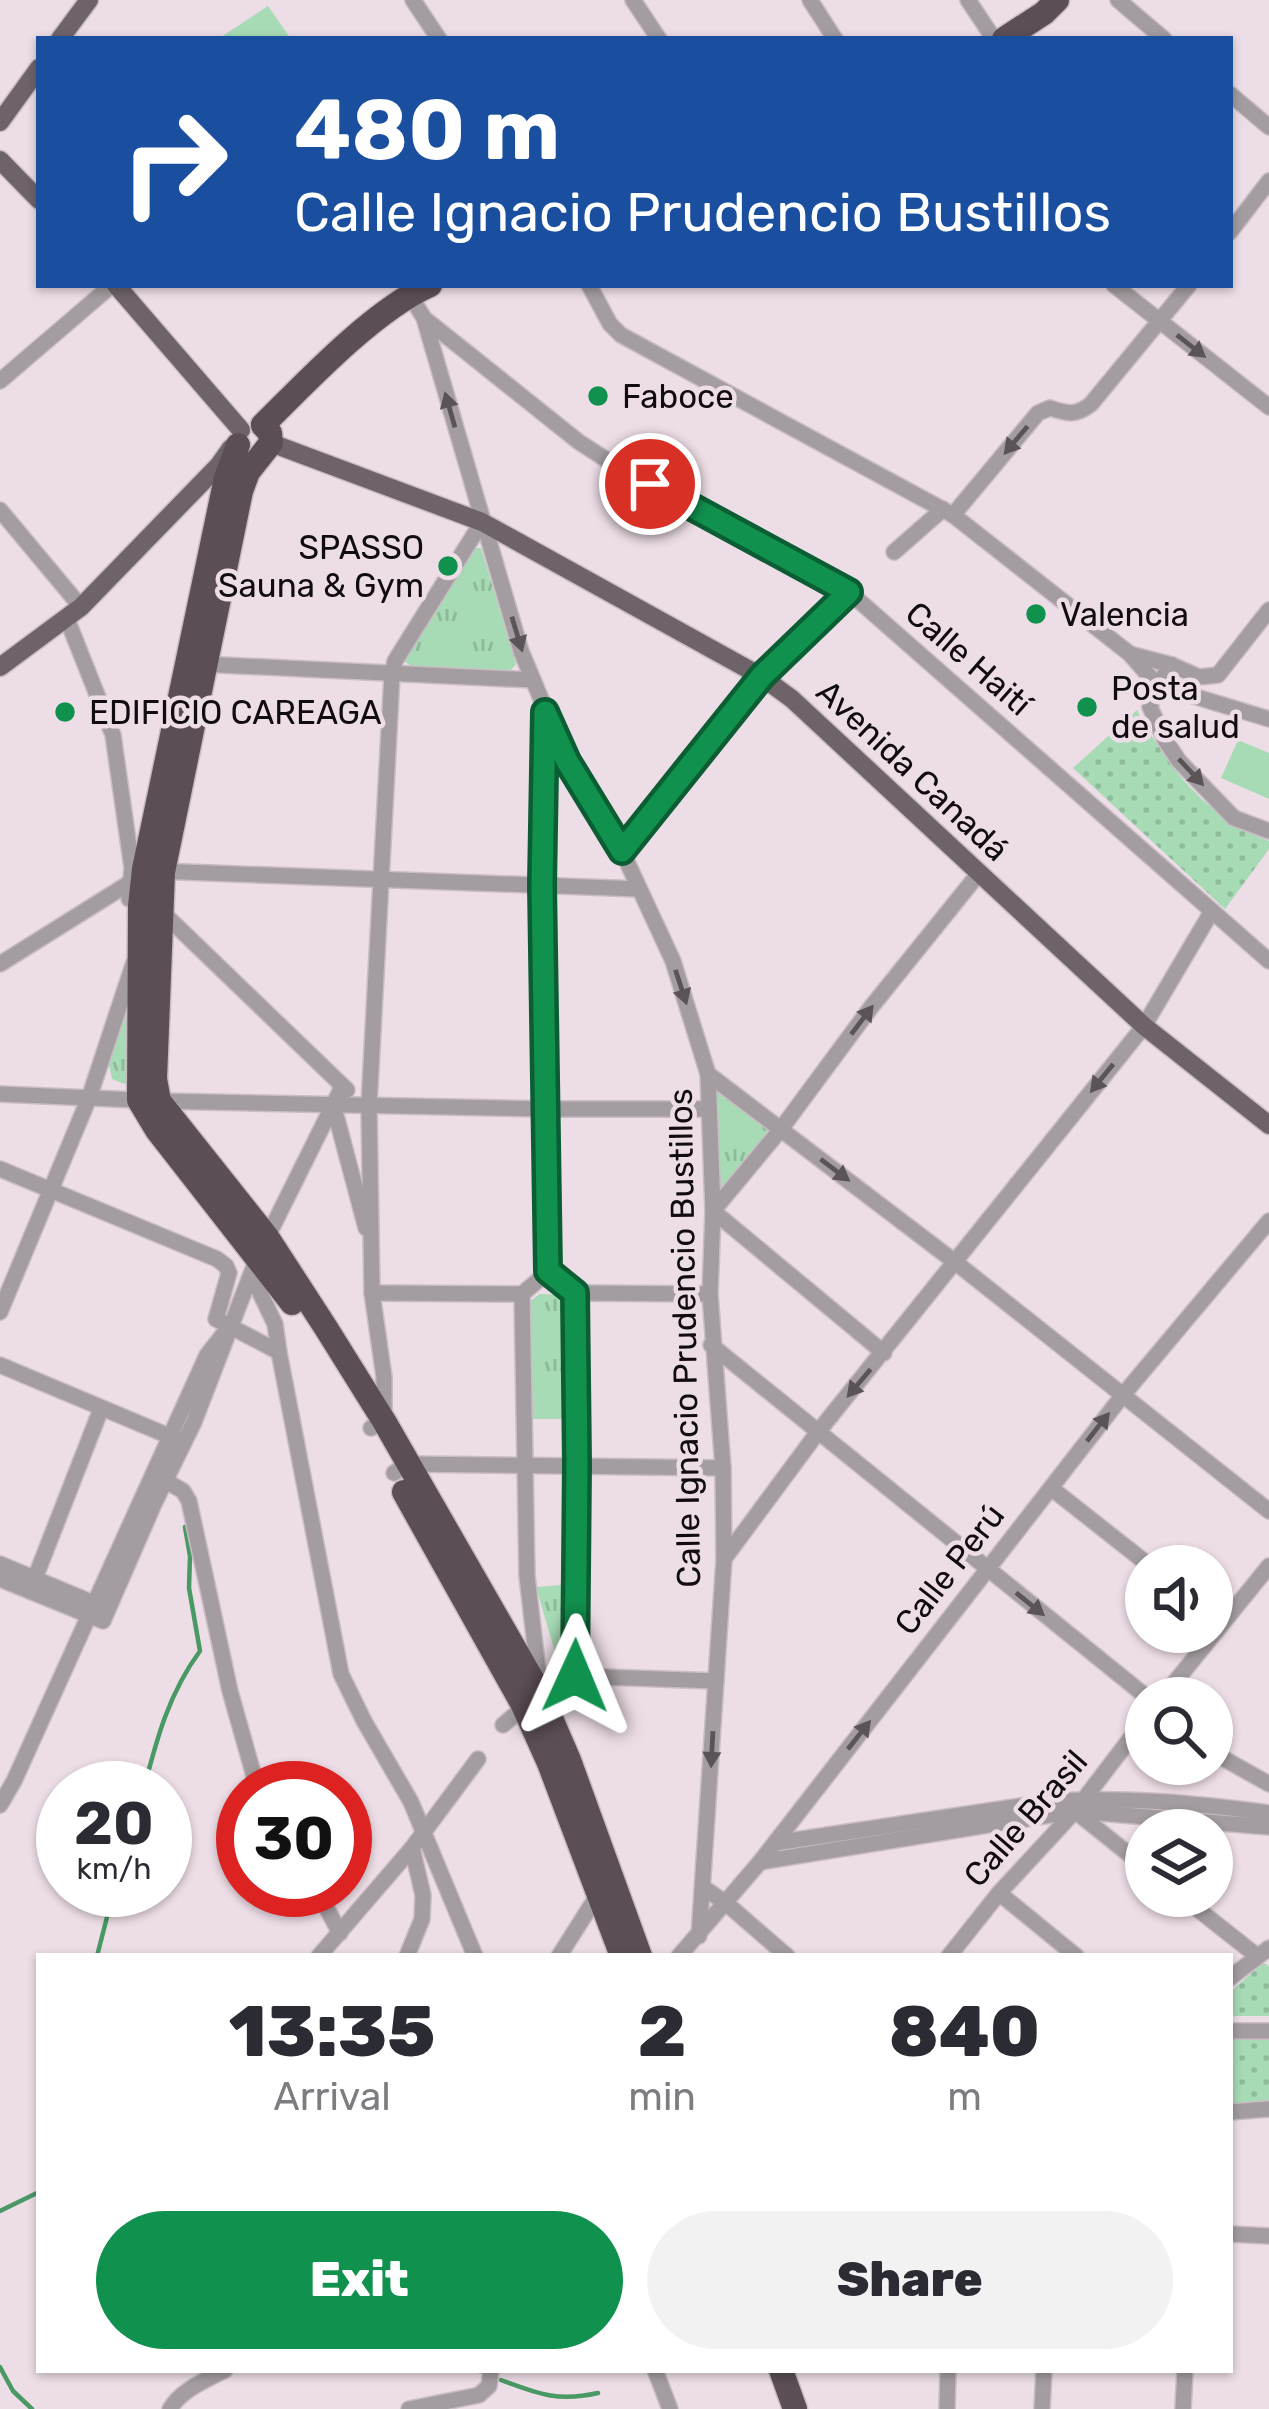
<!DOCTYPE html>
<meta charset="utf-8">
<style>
:root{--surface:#fff;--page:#f2f2f3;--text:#2b2b33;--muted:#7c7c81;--accent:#11914e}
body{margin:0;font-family:Rubik,sans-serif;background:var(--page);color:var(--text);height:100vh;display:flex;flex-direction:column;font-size:45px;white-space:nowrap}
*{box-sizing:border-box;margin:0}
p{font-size:39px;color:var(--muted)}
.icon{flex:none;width:66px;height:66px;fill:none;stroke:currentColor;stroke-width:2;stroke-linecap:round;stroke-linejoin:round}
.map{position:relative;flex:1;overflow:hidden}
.details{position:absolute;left:36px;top:1953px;width:1197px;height:420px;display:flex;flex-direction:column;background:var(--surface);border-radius:0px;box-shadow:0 3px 9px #0004}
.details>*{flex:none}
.guide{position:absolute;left:36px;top:36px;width:1197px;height:252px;border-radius:0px;box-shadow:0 3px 9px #0004;background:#1a4fa0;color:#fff;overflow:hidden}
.buttons{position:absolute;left:1125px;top:1545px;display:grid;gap:24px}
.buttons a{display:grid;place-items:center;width:108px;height:108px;border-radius:50%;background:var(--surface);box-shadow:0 3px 9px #0004;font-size:60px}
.speed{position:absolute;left:36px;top:1761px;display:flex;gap:24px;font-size:60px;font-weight:700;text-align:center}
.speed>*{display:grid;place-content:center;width:156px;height:156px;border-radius:50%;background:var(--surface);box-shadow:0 3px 9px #0004;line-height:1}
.speed small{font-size:30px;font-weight:400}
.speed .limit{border:18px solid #d22;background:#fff;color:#111}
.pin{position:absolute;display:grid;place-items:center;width:102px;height:102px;color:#fff;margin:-51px;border:6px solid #fff;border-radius:50%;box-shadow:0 3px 12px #0007}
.me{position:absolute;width:132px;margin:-66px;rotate:1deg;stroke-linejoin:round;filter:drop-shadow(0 0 9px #0008)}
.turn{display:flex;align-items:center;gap:42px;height:252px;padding:0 60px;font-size:54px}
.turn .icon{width:156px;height:156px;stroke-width:2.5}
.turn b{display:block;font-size:84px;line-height:102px}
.eta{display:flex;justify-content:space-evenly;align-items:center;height:204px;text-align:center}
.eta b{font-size:72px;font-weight:800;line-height:84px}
.primary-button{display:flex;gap:24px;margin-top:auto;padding:24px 60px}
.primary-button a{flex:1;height:138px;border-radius:72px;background:var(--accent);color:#fff;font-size:48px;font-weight:800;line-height:138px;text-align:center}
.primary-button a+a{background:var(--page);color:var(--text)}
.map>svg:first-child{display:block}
.grass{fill:url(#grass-dots)}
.park{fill:url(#park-tufts)}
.garden{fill:#a7dbb5}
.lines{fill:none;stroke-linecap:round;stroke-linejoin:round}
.stream{stroke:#499964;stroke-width:4.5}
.minor-casing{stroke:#cabcc4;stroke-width:18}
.major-casing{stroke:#cabcc4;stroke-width:21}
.highway-casing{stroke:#cabcc4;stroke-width:27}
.minor{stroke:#a39ca0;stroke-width:15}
.major{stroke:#6e6369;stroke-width:18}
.highway{stroke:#5b4e56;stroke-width:24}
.oneway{fill:#5a5458}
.route-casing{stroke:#0b5e33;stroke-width:30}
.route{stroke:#11914e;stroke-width:21}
.poi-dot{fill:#11914e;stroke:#eddde6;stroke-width:4.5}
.labels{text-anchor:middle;stroke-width:9;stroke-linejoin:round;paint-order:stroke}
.poi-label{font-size:33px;fill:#110c0f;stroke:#eddde6;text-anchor:start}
.street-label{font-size:33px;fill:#110c0f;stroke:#eddde6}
</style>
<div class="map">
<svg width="1269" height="2409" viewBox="0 0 1269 2409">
<defs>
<pattern id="grass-dots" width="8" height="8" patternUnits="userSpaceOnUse" patternTransform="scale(3)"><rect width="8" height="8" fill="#a7dbb5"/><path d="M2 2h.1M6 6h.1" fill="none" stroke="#8fbb9a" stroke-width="1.8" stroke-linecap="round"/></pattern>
<pattern id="park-tufts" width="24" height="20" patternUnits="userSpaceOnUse" patternTransform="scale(3)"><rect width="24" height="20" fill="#a7dbb5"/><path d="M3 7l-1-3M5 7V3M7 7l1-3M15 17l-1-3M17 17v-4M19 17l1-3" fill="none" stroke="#8fbb9a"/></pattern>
</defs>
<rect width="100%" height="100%" fill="#eddde6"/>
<g class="grass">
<path d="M1137 710C1168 768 1206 817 1269 841V849L1225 909 1073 768Z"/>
<path d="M1263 1963 1269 1966V2016H1233L1230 2014V1992Z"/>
<path d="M1269 2039V2107L1230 2110V2040Z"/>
</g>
<g class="park">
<path d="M474 548H481L516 664 510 671 411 666 403 660Z"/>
<path d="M131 976 132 1079 124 1084 112 1079 109 1065Z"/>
<path d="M724 1091 771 1131 720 1193 714 1190 716 1093Z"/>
<path d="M540 1294 565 1295 568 1301 569 1419H531L530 1301Z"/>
<path d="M573 1584V1665L562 1668 557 1659 536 1587Z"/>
</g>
<g class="garden">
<path d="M268 6 291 39H218Z"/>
<path d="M1238 740 1269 753V799L1221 778Z"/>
</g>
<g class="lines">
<g class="stream">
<path d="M144 1788C157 1738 169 1693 200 1651L189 1588 190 1556 185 1527"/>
<path d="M97 1956 114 1890"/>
<path d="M0 2211 39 2192"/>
<path d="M0 2367 13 2391 32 2409"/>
<path d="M477 2370 480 2371"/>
<path d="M501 2380C539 2394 558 2402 598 2393"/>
</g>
<g class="minor-casing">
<g id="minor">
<path d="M413 0 439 39"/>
<path d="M633 0 659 39"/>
<path d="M810 0 835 39"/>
<path d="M968 0 994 39"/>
<path d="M1118 0 1164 39"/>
<path d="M1230 94 1269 127"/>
<path d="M1230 232 1269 181"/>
<path d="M589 285 610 324 621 335 953 515 1130 654 1157 685"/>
<path d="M1114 285 1269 407"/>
<path d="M409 294 424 318 521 651 567 761 622 851 673 961 708 1074 713 1211 710 1294 723 1468 724 1559 699 1936"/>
<path d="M425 319 579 442 610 462 849 592 1269 961"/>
<path d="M0 381 112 285"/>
<path d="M0 510 81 607"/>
<path d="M953 515 1038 413 1050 408C1068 414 1076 416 1091 404L1189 285"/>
<path d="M894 552 943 509"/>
<path d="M1269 610 1218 675 1199 677 1172 665 1157 685 1150 707 1165 740 1179 761 1234 818 1269 831"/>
<path d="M67 619 113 735 132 868 129 899"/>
<path d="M1130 654 1172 665"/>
<path d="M200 664 533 680"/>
<path d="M1157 685 1269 719"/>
<path d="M622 851 762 677 849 592"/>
<path d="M157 871 639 889"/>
<path d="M161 911 347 1090"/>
<path d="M0 964 131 882"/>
<path d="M708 1074 955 1262 1269 1511"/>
<path d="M0 1094 159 1101 545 1109H708"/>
<path d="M333 1104 366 1228"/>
<path d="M0 1169 217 1259 226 1266 229 1273 216 1319 279 1352 341 1674 364 1721 411 1802 475 1956"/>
<path d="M548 1272 575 1293V1676"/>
<path d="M252 1276 275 1324 279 1352"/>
<path d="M372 1293 522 1294"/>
<path d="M575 1293 710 1294"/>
<path d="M0 1312 89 1098 134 962"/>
<path d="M711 1345 1148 1698"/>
<path d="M884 1353 713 1211 781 1129 872 1006 980 872"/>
<path d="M0 1365 176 1439"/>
<path d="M371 1428 384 1421V1377L372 1293 369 1105 392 675 395 661 482 522"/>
<path d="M394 1473 407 1464 723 1468"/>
<path d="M161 1478 183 1491 189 1501 230 1691 254 1776 261 1788"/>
<path d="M1051 1488 1150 1566"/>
<path d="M724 1559 818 1432 1144 1026 1212 911"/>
<path d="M0 1564 93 1603"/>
<path d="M0 1579 103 1621 154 1504 194 1422 258 1256 342 1087"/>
<path d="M30 1591 101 1409"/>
<path d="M539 1680 527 1576 522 1294 548 1272 542 885 545 721"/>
<path d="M1162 1698 1269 1566"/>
<path d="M503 1725 540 1693 575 1676 716 1681"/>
<path d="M1212 1752 1269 1784"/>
<path d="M0 1805 14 1781 207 1355 225 1332"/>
<path d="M1075 1811 1146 1868"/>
<path d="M775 1843 1046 1802C1121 1796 1195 1803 1269 1813"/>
<path d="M760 1862 1075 1811 1269 1827"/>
<path d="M704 1888 727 1904 787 1956"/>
<path d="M317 1890 340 1933"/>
<path d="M999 1893 1076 1956"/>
<path d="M1181 1896 1257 1956"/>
<path d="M319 1956 412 1848 478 1759"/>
<path d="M407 1956 422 1919 423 1895 412 1848"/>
<path d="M559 1956 599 1893"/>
<path d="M679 1956 760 1862 1123 1395 1269 1221"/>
<path d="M949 1956 999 1893 1075 1811 1146 1718"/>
<path d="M1230 1978 1269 1948"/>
<path d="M1230 2031H1269"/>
<path d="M1230 2112 1269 2109"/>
<path d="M1230 2234 1269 2236"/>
<path d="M655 2370 670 2409"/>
<path d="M170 2409C181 2390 206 2380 225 2370"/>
<path d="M409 2409 479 2395 489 2386 491 2370"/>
<path d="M947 2409 948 2370"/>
<path d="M1042 2409 1044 2370"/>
<path d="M1183 2409 1185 2370"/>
</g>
</g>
<g class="major-casing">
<g id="major">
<path d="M60 39 89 0"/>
<path d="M0 122 39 68"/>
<path d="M0 160 39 200"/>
<path d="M116 285 241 430"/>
<path d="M271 443 482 522 762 677 792 699 1144 1026 1269 1125"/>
<path d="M0 667 81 607 219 465 231 448"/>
</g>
</g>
<g class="highway-casing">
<g id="highway">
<path d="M1004 39 1044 13 1057 0"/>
<path d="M263 425 270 433 271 443 248 472 241 491 163 872 155 1079 159 1101 267 1237 326 1328 384 1421 540 1693 569 1760 640 1956"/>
<path d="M263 425C307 381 374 310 430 285"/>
<path d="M238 445 226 478 144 869 140 906 139 1100 157 1130 292 1303"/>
<path d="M404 1492 523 1705 549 1763 622 1956"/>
<path d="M781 2370 795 2409"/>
</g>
</g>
<use href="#minor" class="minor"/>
<use href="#major" class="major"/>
<use href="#highway" class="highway"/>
</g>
<defs><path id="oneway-solid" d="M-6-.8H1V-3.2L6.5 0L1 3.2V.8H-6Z" transform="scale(3)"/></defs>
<g class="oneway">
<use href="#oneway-solid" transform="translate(1191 346) rotate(38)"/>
<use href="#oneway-solid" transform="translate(450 410) rotate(-106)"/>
<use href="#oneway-solid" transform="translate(1016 440) rotate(130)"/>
<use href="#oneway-solid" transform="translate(517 634) rotate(73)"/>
<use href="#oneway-solid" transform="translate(1191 772) rotate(47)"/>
<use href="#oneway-solid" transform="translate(681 987) rotate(72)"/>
<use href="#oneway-solid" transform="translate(862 1020) rotate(-53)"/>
<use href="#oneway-solid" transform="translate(1102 1078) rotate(129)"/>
<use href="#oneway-solid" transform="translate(835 1170) rotate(37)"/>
<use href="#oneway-solid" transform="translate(859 1383) rotate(130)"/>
<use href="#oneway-solid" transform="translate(1098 1427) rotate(-52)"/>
<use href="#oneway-solid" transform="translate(1030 1604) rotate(39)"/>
<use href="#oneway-solid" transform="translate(859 1735) rotate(-52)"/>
<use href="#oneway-solid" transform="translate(712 1749) rotate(93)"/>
</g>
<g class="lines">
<g class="route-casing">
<path id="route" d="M575 1676 577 1464 575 1293 548 1271 542 885 545 712 567 761 622 851 762 676 849 592 650 484"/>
</g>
<use href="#route" class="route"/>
</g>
<g class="poi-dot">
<circle cx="598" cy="396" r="12"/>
<circle cx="448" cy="566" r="12"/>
<circle cx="1036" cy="614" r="12"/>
<circle cx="1087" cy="707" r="12"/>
<circle cx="65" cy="712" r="12"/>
</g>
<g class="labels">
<g class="poi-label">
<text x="622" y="408">Faboce</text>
<text x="424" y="559" text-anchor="end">SPASSO<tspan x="424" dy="38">Sauna &amp; Gym</tspan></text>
<text x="1060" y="626">Valencia</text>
<text x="1111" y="700">Posta<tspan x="1111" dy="38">de salud</tspan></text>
<text x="89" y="724">EDIFICIO CAREAGA</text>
</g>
<g class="street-label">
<text transform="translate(969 658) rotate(41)" y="12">Calle Haití</text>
<text transform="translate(913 770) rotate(43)" y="12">Avenida Canadá</text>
<text transform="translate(684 1338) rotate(-91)" y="12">Calle Ignacio Prudencio Bustillos</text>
<text transform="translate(949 1569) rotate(-52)" y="12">Calle Perú</text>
<text transform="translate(1025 1818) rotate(-49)" y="12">Calle Brasil</text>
</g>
</g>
</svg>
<div class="buttons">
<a><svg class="icon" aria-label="sound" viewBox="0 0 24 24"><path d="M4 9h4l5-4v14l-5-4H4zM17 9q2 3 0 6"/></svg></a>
<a><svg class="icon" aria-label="search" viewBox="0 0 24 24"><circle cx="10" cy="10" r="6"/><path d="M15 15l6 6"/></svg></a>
<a><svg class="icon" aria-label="layers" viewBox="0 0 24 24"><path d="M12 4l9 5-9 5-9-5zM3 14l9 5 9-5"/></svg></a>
</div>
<div class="speed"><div>20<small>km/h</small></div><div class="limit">30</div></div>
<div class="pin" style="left:650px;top:484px;background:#d93025"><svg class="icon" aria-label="arrive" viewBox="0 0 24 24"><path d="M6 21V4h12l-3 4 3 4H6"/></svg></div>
<svg class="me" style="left:575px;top:1676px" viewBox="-20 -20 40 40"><path d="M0-17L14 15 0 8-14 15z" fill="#11914e" stroke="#fff" stroke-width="4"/></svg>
<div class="guide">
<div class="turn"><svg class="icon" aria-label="right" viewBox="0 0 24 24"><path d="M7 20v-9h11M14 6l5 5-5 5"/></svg><div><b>480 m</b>Calle Ignacio Prudencio Bustillos</div></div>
</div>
<section class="details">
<div class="eta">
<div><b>13:35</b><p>Arrival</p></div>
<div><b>2</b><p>min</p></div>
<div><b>840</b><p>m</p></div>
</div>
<div class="primary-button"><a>Exit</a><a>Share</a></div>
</section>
</div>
